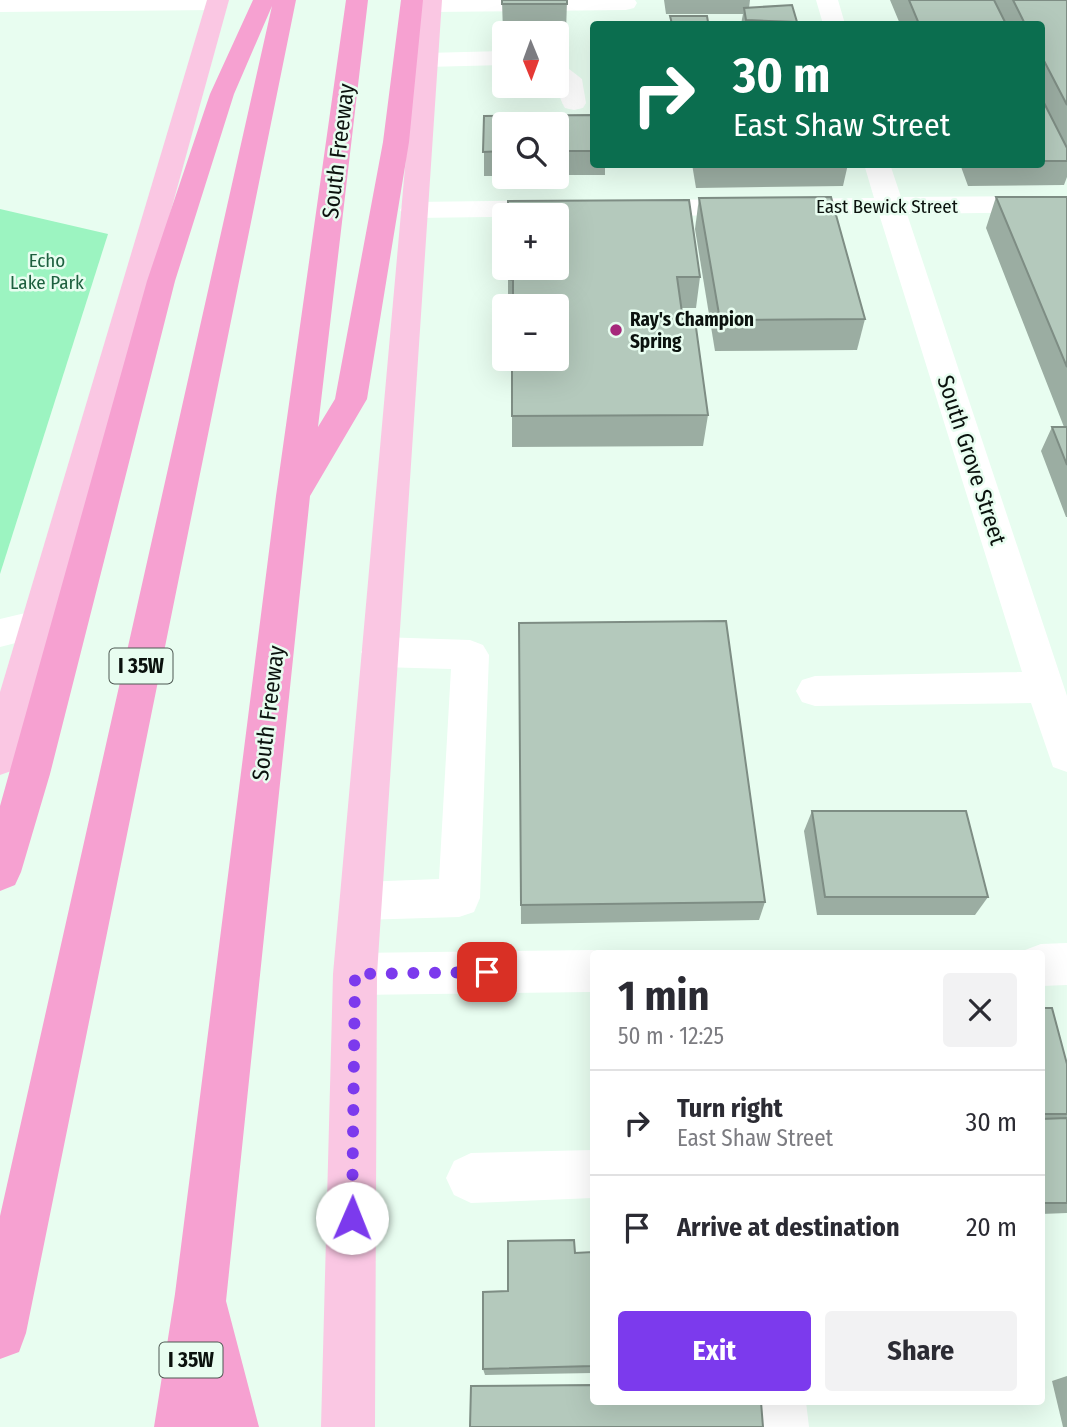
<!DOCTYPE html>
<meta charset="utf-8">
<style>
:root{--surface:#fff;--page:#f2f2f3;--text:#2b2b33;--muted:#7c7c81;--line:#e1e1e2;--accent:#7c3aed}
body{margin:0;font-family:"Fira Sans Condensed",sans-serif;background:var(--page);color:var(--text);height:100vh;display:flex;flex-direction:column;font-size:26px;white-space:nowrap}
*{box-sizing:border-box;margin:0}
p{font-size:23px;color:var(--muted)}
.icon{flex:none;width:38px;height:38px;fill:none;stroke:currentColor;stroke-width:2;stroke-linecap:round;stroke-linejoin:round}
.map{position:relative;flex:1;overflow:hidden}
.panel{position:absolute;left:590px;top:950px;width:455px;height:455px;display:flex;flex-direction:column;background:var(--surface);border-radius:7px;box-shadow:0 7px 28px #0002}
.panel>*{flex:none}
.top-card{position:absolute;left:590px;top:21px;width:455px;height:147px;border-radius:7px;box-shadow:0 7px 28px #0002;background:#0b6e4f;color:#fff;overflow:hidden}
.needle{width:46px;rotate:179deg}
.fabs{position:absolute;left:492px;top:21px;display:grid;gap:14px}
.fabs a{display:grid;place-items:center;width:77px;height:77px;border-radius:7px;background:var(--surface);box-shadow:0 7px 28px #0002;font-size:35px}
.pin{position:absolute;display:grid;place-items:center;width:60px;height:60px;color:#fff;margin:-30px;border-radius:14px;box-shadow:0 4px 10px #0006}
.me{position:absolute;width:77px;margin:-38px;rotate:1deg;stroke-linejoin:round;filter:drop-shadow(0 0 5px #0008)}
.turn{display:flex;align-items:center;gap:24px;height:147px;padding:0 28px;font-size:32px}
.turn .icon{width:91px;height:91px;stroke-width:2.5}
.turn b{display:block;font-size:49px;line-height:60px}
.round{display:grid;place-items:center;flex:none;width:74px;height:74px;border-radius:7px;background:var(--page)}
.overview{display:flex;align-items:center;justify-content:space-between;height:119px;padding:0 28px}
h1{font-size:42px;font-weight:700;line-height:52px}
.primary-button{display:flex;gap:14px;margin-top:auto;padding:14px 28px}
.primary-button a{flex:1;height:80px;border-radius:7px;background:var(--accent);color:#fff;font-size:28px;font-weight:700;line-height:80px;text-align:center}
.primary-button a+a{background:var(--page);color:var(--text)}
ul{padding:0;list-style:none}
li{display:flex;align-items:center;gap:21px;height:105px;padding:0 28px;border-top:2px solid var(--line)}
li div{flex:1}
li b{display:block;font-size:26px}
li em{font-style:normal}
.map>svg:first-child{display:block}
.green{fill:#9cf4c1}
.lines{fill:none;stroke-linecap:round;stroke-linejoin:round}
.minor{fill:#fff;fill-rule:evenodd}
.major{fill:#fac7e3;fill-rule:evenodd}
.highway{fill:#f6a1d1;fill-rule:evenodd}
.wall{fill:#9bada2}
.building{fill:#b4c9bc;stroke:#7e8d84;stroke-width:2}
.route{stroke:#7c3aed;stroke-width:12;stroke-dasharray:0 21.6}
.poi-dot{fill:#a6297b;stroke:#e8fdf0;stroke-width:2.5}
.labels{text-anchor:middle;stroke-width:5;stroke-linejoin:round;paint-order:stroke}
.far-street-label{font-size:19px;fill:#0b120e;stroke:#e8fdf0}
.far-park-label{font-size:19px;fill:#1d603f;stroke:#e8fdf0}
.far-poi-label{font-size:19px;font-weight:bold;fill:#0b120e;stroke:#e8fdf0;text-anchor:start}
.shield{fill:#e8fdf0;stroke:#4d5852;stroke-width:2}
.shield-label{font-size:21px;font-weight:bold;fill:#0b120e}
.street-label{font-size:23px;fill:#0b120e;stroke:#e8fdf0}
</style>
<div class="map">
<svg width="1067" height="1427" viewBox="0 0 1067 1427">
<rect width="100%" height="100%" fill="#e8fdf0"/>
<path class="green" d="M0 209 108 234 0 574Z"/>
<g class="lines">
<g class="minor">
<path d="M0 0H226L228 3 225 8 217 10 0 12Z"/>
<path d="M423 0H635L637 3 634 8 626 10 431 12 423 10 420 5Z"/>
<path d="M816 0H838L845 24H823Z"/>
<path d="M504 51V65L426 67 418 65 414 60 418 55 426 53Z"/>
<path d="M556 63 564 65 582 79 586 103 583 108 574 110 565 108C557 96 556 77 556 63Z"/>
<path d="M864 164H890L901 197 1067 196V212L907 214 1067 696V772L1053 767 1031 703 815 706 802 702 796 691 802 680 815 676 1022 672 879 214 639 216 629 214 625 208 629 202 639 200 874 198Z"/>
<path d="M561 200 571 202 575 208 571 214 561 216 414 218 404 216 400 210 404 204 414 202Z"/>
<path d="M38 610 51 614 56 624 51 634 0 647V619Z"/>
<path d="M380 637 470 640 483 645 489 655 480 898 474 912 459 917 361 920 346 915 340 901 346 887 361 882 439 879 451 669 380 667 367 662 361 652 367 642Z"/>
<path d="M1067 943V985L1041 986V954H1024L1025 950 1041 944Z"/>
<path d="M593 950 602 954H593V992L355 995 339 989 333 974 339 959 355 953Z"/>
<path d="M593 1150V1198L471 1203 454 1195 446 1178 454 1161 471 1153Z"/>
<path d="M752 1402H806L809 1427H755Z"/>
</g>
<g class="major">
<path d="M207 0H229L20 758 14 770 0 775V692Z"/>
<path d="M420 0H442L377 974 375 1427H321L333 974Z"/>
</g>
<g class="highway">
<path d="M253 0H296L26 1333 19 1352 0 1359V1216L272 6 234 94 175 281 50 774 21 872 15 885 0 891V806L147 281 210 94Z"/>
<path d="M346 0H368L318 427 335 399 383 142 401 0H423L409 142 367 399 310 496 226 1301 259 1427H154L175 1294 276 496Z"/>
</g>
</g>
<g class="wall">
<path d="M502 0H567L566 33H503Z"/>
<path d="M664 0H750L749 8 797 22V24H741L743 14H666Z"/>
<path d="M890 0H1067V177L1064 185 968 186 960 164H1041V24H900Z"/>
<path d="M593 115V164H605V175H556V124H504V176H484V116Z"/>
<path d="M692 164H848L843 186 696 188Z"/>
<path d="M996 197H1067V517H1066L1041 451 1052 427H1064L986 228Z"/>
<path d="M699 198 865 319 857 350 715 351 695 229Z"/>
<path d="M508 268 700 277 696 308H681L683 320 708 415 703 446 512 447V416L556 306H508Z"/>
<path d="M519 623 765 902 759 920 521 924Z"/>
<path d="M812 811 988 897 975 915H817L804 831Z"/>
<path d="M1041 1008 1067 1064V1213L1041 1214Z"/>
<path d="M593 1252V1373L485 1375 483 1369 508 1291 575 1253Z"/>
<path d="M1067 1376V1427H1063L1052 1381Z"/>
</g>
<g class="building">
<rect x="502" y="0" width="65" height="4"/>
<path d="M909 0H994L1006 24H919Z"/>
<path d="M1013 0H1067V105L1041 55V24H1025Z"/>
<path d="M792 5 797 22 746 20 744 8Z"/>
<path d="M670 16H707L708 22 736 24H672Z"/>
<path d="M1041 97 1067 148V161H1041Z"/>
<path d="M593 115V151H556V124H504V151L483 152 484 116Z"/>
<path d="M831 197 865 319 720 320 699 198Z"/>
<path d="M996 197H1067V367Z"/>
<path d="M689 200 700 277H677L683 320H695L708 415 512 416V359H556V306H513V280L508 279V268H556V215H508V201Z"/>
<path d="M1052 427H1067V465Z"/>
<path d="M726 621 765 902 521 905 519 623Z"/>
<path d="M812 811H966L988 897H825Z"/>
<path d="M1041 1008H1052L1067 1064V1114H1041Z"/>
<path d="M1067 1118V1203H1041V1119Z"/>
<path d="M574 1240 575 1253 593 1252V1366L483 1369V1292L508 1291V1241Z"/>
<path d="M593 1385V1402H761L763 1427H470L471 1386Z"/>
</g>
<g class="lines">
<path class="route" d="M352 1218 355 974 487 972"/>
</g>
<circle class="poi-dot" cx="616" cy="330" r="7"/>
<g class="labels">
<g class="far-street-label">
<text x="887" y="213">East Bewick Street</text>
</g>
<g class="far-park-label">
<text x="47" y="267">Echo<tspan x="47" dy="22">Lake Park</tspan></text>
</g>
<g class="far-poi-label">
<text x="630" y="326">Ray's Champion<tspan x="630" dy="22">Spring</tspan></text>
</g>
<g class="shield">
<rect x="109.5" y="648.5" width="63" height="35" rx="5"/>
<rect x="159.5" y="1342.5" width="63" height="35" rx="5"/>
</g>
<g class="shield-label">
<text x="141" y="673">I 35W</text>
<text x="191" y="1367">I 35W</text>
</g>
<g class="street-label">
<text transform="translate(338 151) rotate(-83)" y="8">South Freeway</text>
<text transform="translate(972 460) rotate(72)" y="8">South Grove Street</text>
<text transform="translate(268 713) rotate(-83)" y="8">South Freeway</text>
</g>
</g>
</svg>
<div class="fabs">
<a><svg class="needle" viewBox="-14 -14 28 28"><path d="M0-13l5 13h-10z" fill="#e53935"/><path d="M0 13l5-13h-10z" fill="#7c7c81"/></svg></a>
<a><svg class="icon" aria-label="search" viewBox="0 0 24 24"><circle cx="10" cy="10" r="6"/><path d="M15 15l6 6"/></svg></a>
<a>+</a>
<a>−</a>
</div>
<div class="pin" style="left:487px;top:972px;background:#d93025"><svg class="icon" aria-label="arrive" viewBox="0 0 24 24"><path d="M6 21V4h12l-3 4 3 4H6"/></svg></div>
<svg class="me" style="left:352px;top:1218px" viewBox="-20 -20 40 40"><circle r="19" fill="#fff"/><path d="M0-13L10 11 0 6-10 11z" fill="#7c3aed"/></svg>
<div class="top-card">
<div class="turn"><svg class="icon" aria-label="right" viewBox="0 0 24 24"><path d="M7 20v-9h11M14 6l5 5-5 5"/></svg><div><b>30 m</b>East Shaw Street</div></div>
</div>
<section class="panel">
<div class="overview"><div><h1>1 min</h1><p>50 m · 12:25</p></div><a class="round"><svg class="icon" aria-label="close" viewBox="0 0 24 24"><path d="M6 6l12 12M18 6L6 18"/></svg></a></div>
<ul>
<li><svg class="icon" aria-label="right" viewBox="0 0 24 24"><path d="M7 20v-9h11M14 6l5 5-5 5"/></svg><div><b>Turn right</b><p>East Shaw Street</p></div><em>30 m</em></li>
<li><svg class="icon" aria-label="arrive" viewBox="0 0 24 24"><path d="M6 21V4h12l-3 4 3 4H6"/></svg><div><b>Arrive at destination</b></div><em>20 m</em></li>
</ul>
<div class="primary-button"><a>Exit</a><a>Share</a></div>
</section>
</div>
